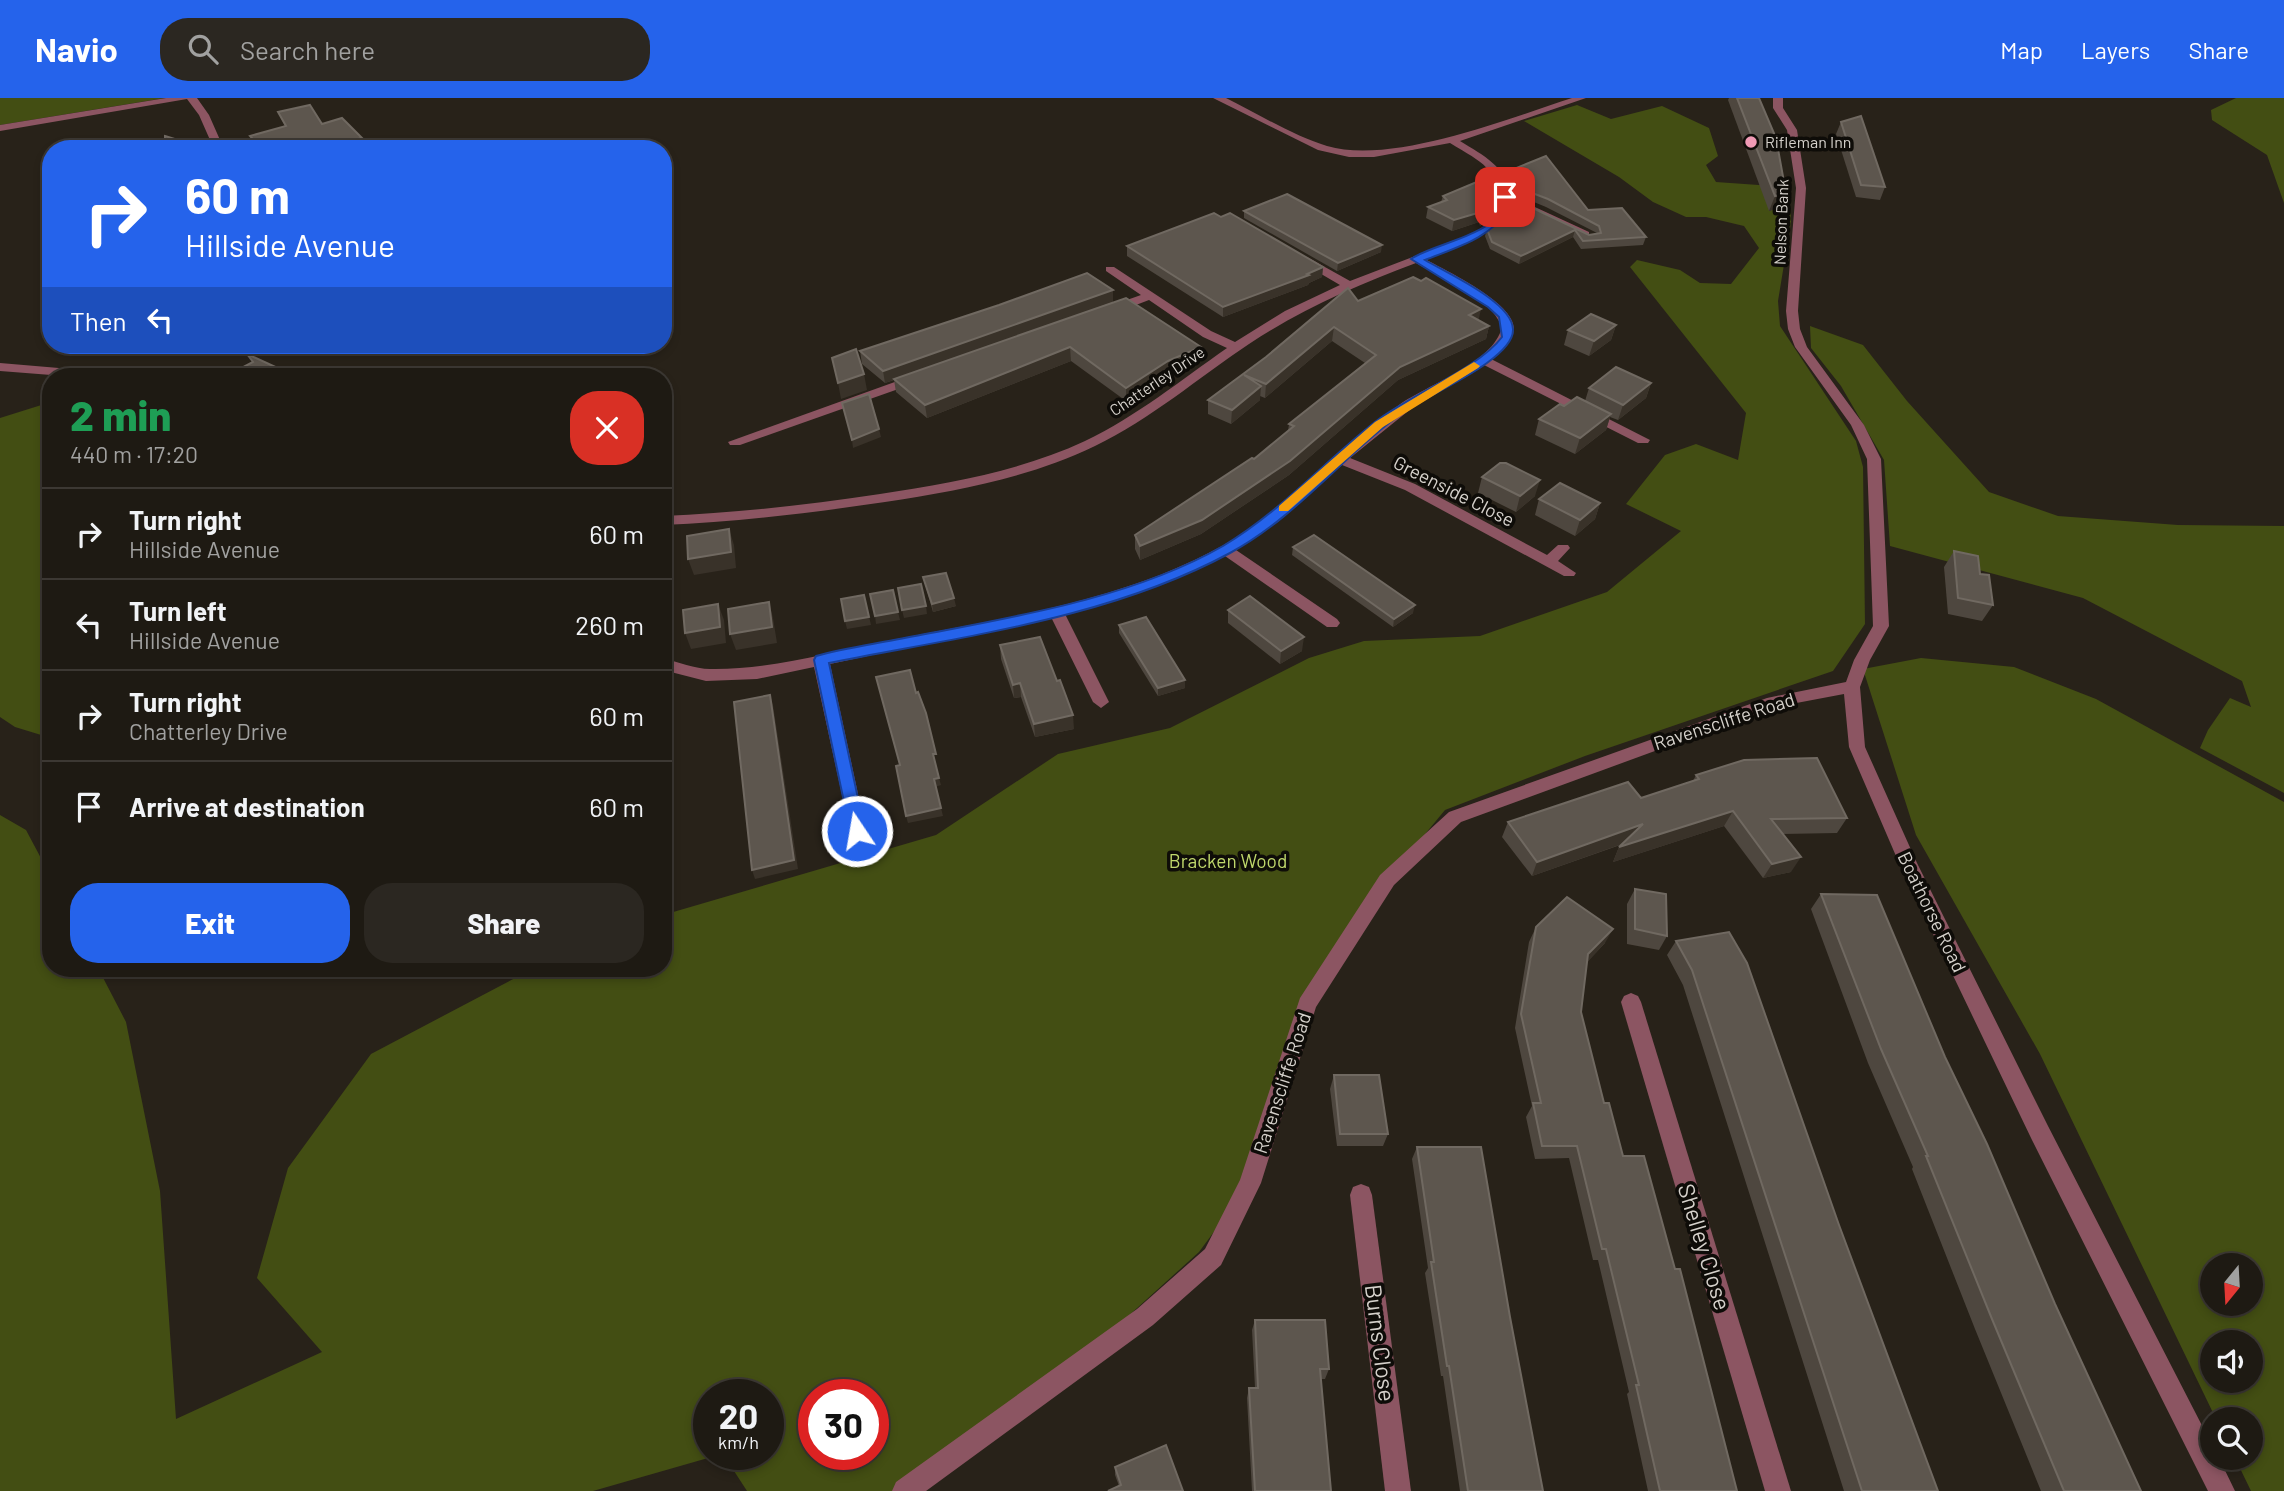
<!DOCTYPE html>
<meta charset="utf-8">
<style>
:root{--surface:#1e1a13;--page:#2b2721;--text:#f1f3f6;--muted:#a1a1a0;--line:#3c3833;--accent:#2563eb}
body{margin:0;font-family:Barlow,sans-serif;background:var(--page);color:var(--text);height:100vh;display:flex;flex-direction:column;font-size:26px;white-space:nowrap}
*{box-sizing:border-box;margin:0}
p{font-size:23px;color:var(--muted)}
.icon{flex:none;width:38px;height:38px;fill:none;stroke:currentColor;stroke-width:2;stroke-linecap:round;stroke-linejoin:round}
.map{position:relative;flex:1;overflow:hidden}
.side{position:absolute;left:42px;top:270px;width:630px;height:609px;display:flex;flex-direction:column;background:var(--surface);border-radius:28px;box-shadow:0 4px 10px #0003,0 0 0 2px var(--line)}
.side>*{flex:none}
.hud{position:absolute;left:42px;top:42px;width:630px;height:214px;border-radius:28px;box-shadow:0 4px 10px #0003,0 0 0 2px var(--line);background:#2563eb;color:#fff;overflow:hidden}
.needle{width:46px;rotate:198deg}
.tools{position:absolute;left:2200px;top:1155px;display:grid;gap:14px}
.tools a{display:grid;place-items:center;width:63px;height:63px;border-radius:50%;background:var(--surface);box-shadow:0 4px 10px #0003,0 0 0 2px var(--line);font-size:35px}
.speed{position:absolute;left:693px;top:1281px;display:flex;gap:14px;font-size:35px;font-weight:700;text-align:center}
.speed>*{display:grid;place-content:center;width:91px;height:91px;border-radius:50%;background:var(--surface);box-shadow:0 4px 10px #0003,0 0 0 2px var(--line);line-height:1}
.speed small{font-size:18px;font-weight:400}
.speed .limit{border:10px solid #d22;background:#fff;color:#111}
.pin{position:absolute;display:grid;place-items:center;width:60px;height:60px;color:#fff;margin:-30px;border-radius:14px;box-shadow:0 4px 10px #0006}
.me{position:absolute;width:77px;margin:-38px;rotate:348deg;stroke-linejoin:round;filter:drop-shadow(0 0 5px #0008)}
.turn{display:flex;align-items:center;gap:24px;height:147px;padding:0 28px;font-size:32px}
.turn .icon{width:91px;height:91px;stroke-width:2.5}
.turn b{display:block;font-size:49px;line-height:60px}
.then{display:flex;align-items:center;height:66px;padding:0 28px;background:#0003;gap:14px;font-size:26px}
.round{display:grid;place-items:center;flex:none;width:74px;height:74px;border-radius:28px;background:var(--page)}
.headline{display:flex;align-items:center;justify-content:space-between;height:119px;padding:0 28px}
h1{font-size:42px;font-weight:800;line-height:52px;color:#1e9e55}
.action{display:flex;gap:14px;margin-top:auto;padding:14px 28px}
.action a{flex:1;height:80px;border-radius:28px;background:var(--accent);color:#fff;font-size:28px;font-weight:800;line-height:80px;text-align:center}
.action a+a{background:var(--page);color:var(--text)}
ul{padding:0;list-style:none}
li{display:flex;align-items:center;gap:21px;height:91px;padding:0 28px;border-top:2px solid var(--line)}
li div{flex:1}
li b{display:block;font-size:26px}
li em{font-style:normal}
header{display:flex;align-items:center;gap:42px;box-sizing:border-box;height:98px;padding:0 35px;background:var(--accent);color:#fff}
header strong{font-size:33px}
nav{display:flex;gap:38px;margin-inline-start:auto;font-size:24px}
.search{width:490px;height:63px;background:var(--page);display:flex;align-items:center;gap:18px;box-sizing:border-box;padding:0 24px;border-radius:28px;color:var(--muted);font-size:26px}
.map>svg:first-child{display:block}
.green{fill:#434e13;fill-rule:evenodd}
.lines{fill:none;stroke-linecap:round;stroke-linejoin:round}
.minor{fill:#8c5562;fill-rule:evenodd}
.wall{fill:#4e473f}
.shaded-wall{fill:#393229}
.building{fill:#5d564e;stroke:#706961;stroke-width:2}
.route{fill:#2563eb;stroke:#184099;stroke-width:2}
.slow{fill:#f59e0b}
.poi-dot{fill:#f09ab5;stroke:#0e0c08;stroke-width:2.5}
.labels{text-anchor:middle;stroke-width:7;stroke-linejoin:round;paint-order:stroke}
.far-poi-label{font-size:16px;fill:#d5d1cb;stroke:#0e0c08;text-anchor:start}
.far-street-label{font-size:16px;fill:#d5d1cb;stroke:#0e0c08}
.street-label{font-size:19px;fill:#d5d1cb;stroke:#0e0c08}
.park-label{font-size:19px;fill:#c0d86c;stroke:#0e0c08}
.near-street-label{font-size:23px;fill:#d5d1cb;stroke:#0e0c08}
</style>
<header>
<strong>Navio</strong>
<div class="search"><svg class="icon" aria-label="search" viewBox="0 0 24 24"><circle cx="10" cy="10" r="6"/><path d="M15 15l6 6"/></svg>Search here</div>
<nav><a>Map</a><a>Layers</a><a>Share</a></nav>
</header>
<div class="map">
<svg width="2284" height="1393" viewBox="0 0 2284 1393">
<rect width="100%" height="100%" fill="#282219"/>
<g class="green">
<path d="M0 0H165L0 27Z"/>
<path d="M2236 0H2284V105L2267 57 2212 22 2211 12Z"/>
<path d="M1577 7 1611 21 1662 8 1709 30 1718 58 1706 67 1716 84 1789 89 1791 124 1778 203 1780 228 1856 343 1863 369 1865 526 1833 573 1585 658 1445 712 1387 782 1307 906 1250 1085 1199 1154 1052 1287 905 1393H747L723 1356H768V1297H709V1356H722L593 1393H0V717L26 732 51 779V870H98L126 924 160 1093 176 1321 322 1254 257 1180 288 1070 371 956 534 870H663V817L936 737 1058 656 1170 630 1309 560 1364 543 1480 538 1607 494 1681 433 1626 406 1665 357 1696 346 1738 362 1746 315 1630 169 1637 162 1680 172 1700 185 1731 186 1759 150 1744 128 1706 119H1686L1653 104 1619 79 1524 23ZM814 1297H873V1356H814Z"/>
<path d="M1810 228 1863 247 1907 303 1989 394 2058 418 2178 427 2284 428V695L2200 650 2208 632 2230 600 2251 609 2242 583 2083 500 1890 448 1884 362 1841 288 1811 250Z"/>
<path d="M51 304V640L15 629 0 619V320Z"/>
<path d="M1921 560 2014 569 2096 601 2284 704V1393H2251L2235 1360H2250V1321H2216L2040 956 1916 737 1863 571ZM2212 1167H2250V1206H2212ZM2212 1244H2250V1283H2212Z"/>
</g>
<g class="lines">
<g class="minor">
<path d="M166 0H197L209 17 224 51H214L199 17 187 1 0 33V27Z"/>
<path d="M1213 0H1226C1256 15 1296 39 1327 48 1392 67 1507 21 1572 0H1586L1460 43C1484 58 1506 68 1511 98L1589 134V138H1581L1512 105V110C1488 141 1461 148 1425 161 1446 173 1514 204 1514 231 1513 244 1500 254 1491 261L1650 342 1648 345H1638L1484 267 1412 310 1350 360 1415 386 1547 457 1558 447H1568L1570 450 1558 463 1576 475 1574 478H1564L1405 392 1342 367 1279 423 1236 452 1337 521 1340 525 1337 529H1327L1225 458 1167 484 1065 516 1109 604 1101 610 1093 604 1051 519 830 566 866 733 863 738H851L814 569 757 581 706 583 663 572V560C678 564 695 571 710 571 769 572 828 555 887 543 999 521 1121 504 1222 448 1288 411 1337 351 1399 307 1428 286 1493 266 1502 229 1489 197 1443 181 1416 165 1357 187 1302 211 1249 246 1198 280 1151 321 1095 348 1029 380 956 393 885 404 811 415 738 424 663 427V418C736 415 808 407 880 396 950 385 1021 373 1085 343 1137 318 1181 282 1227 250L1203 239 1149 202 1115 215H1107V209L1141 197 1106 173V169H1114L1211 233 1235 244 1285 213 1340 187 1299 163V159H1307L1350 183 1470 137 1488 126 1502 110C1496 68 1484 66 1450 45L1374 59H1349L1318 52Z"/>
<path d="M1773 0H1783V10L1797 32 1806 90 1798 213 1800 231 1807 249 1864 327 1881 361 1889 528 1870 562 1860 589 1865 649 1917 765 2048 1028 2212 1347V1360H2219L2235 1393H2208L2032 1042 1899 765 1849 649 1844 596 1775 609 1461 724 1394 787 1316 909 1261 1085 1221 1167 1153 1227 926 1393H892L896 1384 1137 1211 1205 1151 1240 1082 1300 900 1380 777 1449 714 1767 600 1846 584 1854 562 1873 528 1867 361 1851 327 1795 249 1788 231 1786 213 1796 90 1787 32 1773 10Z"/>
<path d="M0 265 106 274 112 278H64L0 273Z"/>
<path d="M917 276 923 280 921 283 740 347H730L728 344Z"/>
<path d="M1631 895 1638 898 1641 904 1791 1393H1765L1621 904 1624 898Z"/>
<path d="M1361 1086 1369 1089 1372 1097 1411 1393H1385L1350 1097 1353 1089Z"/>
</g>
</g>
<g class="wall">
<path d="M1729 0H1759L1786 95 1780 110 1769 113 1728 2Z"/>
<path d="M278 14 322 26 369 51H257L250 38 285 28Z"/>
<path d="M1841 24 1885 89 1880 102 1856 99 1836 36Z"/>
<path d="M1509 73 1646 139 1643 147 1581 151 1573 139 1519 166 1490 151 1485 138 1487 131 1506 115 1516 102 1589 137 1597 135 1546 109 1512 95 1507 80Z"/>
<path d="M1443 98 1499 109 1480 128 1479 124 1452 133 1426 120 1428 109 1441 104Z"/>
<path d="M1244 113 1381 154 1337 173 1244 120Z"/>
<path d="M1221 119 1323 169 1322 179 1309 185 1308 187 1223 219 1127 158V148Z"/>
<path d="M1113 192V204L1200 262 1167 277 1126 303 1071 263 927 320 896 294 894 282 885 285 862 266 860 253Z"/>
<path d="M1358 203 1479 222 1489 228 1486 241 1398 282 1289 377 1201 436 1140 462 1135 451V437L1254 361 1288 333 1289 326 1365 265 1332 243 1265 300 1260 298V302L1231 326 1208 316V302Z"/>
<path d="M1616 227 1611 242 1589 258 1564 247 1568 232Z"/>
<path d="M1651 285 1646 300 1618 322 1610 319 1606 332 1575 356 1535 337 1539 321 1564 308 1585 303 1589 290Z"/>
<path d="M1482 379 1535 398 1516 414 1478 395Z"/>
<path d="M1539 401 1600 405 1595 421 1575 438 1535 417Z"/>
<path d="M1293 449 1413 515 1393 529 1292 457Z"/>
<path d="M1954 453 1980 476 1993 507 1982 523 1948 516 1944 469Z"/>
<path d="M923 479 956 508 933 514Z"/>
<path d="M1228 512 1302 553 1280 566 1228 525Z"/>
<path d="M1119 527 1185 590 1158 598 1119 535Z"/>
<path d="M1000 547 1074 631 1035 639 1021 599 1014 600 1001 561Z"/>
<path d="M1696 677 1847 720 1837 735 1782 736 1791 774 1763 780 1724 728 1613 764 1619 749 1623 746 1532 778 1502 739 1508 724 1641 700 1693 683Z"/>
<path d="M1635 791 1667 838 1659 852 1627 846V806Z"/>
<path d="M1821 796 1945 959 2055 1206 2141 1393H2041L1975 1231 1912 1071 1913 1069 1868 965 1811 811Z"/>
<path d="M1536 829 1605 845 1587 864 1581 914 1604 1005 1737 1393H1648L1627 1296 1629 1294 1598 1162H1593L1569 1060 1535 1061 1526 1019 1532 1008 1515 930 1529 844Z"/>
<path d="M1676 843 1839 1127 1938 1393H1844L1683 887 1667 857Z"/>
<path d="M1334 977 1388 1036 1383 1048H1337L1330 991Z"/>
<path d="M1417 1049 1510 1219 1543 1393H1460L1443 1278H1441L1425 1175 1428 1170 1412 1061Z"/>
<path d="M1255 1222 1329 1271 1325 1281H1321L1331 1393H1252L1247 1300 1249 1290H1255L1252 1232Z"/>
<path d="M1115 1369 1183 1393 1119 1388 1115 1377Z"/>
</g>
<g class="shaded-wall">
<path d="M1786 95 1780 110 1769 113 1775 98Z"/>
<path d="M1501 99 1499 109 1480 128 1483 117Z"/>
<path d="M1481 114 1479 124 1452 133 1454 122Z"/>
<path d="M1575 132 1573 139 1519 166 1521 158Z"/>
<path d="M1382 147 1381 154 1337 173 1338 165Z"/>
<path d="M1323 169 1322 179 1309 185 1308 187 1223 219V209Z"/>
<path d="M1113 192V204L885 285 883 273Z"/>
<path d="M1481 211 1478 225 1469 217Z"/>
<path d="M1616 227 1611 242 1589 258 1594 243Z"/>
<path d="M1489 228 1486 241 1398 282 1289 377 1201 436 1140 462V448L1400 269Z"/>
<path d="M1334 229 1332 243 1265 300 1266 286Z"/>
<path d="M1070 249 1071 263 927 320 925 307Z"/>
<path d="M1201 249 1200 262 1167 277 1126 303V290L1168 263Z"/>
<path d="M864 276 867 292 841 301 838 285Z"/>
<path d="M1651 285 1646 300 1618 322 1623 307Z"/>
<path d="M1261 288 1260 302 1231 326 1232 312Z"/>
<path d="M1611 316 1606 332 1575 356 1580 340Z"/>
<path d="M879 331 881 339 853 350 852 342Z"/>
<path d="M1540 382 1535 398 1516 414 1520 398Z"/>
<path d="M1600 405 1595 421 1575 438 1580 422Z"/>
<path d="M729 431 734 447 736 470 694 477 688 461Z"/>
<path d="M954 500 956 508 933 514 932 506Z"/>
<path d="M769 504 773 520 777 545 736 552 730 536Z"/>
<path d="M866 505 871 527 847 531 845 523Z"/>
<path d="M718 506 724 522 726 545 691 551 685 535Z"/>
<path d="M1415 507 1413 515 1393 529 1394 521Z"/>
<path d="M926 508 927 516 904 520 902 512Z"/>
<path d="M898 514 900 522 876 526 875 518Z"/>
<path d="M1304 539 1302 553 1280 566 1281 553Z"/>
<path d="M1185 582V590L1158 598V590Z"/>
<path d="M1020 585 1021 599 1014 600 1013 587Z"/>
<path d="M664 594 671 610 663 637V598Z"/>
<path d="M770 597 773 607 798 771 755 781 752 772Z"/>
<path d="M1073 617 1074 631 1035 639 1034 626Z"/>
<path d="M939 680 941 687 935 689 934 681Z"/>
<path d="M941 710 943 718 908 725 906 718Z"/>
<path d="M1733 713 1724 728 1613 764 1619 749Z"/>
<path d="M1643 726 1636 741 1532 778 1537 764Z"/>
<path d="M1801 759 1791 774 1763 780 1772 766Z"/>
<path d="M1613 831 1605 845 1581 871 1588 856Z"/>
</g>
<g class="building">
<path d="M1737 0H1759L1776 40 1786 95 1775 98Z"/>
<path d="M310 7 322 26 342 20 362 40 358 41 369 51H262L250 38 286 28 278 14Z"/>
<path d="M1861 18 1885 89 1861 87 1841 24Z"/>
<path d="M165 38 207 51H165Z"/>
<path d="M1546 58 1588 112 1622 110 1646 139 1583 143 1575 132 1521 158 1492 144 1487 131 1506 115 1516 102 1589 137 1601 135 1599 128 1548 101 1514 88 1509 73Z"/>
<path d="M1496 76 1501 99 1483 117 1481 114 1454 122 1428 109 1447 102 1443 98Z"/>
<path d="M1287 96 1382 147 1338 165 1244 113Z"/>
<path d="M1214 115 1221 119 1230 115 1323 169 1307 176 1309 177 1223 209 1127 148Z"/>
<path d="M1087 175 1113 192 883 273 860 253 999 207Z"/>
<path d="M1413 179 1421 183 1426 180 1481 211 1469 217 1489 228 1400 269 1290 363 1202 422 1140 448 1135 437 1252 360 1254 361 1294 328 1289 326 1376 257 1334 229 1266 286 1244 277 1261 288 1232 312 1208 302 1266 259 1348 190 1358 203Z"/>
<path d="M1126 200 1201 249 1168 263 1126 290 1070 249 925 307 894 281Z"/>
<path d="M1591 216 1616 227 1594 243 1568 232Z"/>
<path d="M856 251 864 276 838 285 832 260Z"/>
<path d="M247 256 295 278H239L232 275 253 264Z"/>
<path d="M1616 269 1651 285 1623 307 1589 290Z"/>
<path d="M869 296 879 331 852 342 842 305Z"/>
<path d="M1577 299 1611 316 1580 340 1539 321 1560 306 1564 308Z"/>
<path d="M1500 365H1506L1540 382 1520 398 1482 379Z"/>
<path d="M1560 385 1600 405 1580 422 1539 401Z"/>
<path d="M729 431 731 454 688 461 687 438Z"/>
<path d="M1314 437 1415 507 1394 521 1293 449Z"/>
<path d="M1954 453 1978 458 1980 476 1989 477 1993 507 1958 500Z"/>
<path d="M946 475 954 500 932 506 923 479Z"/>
<path d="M921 486 926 508 902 512 898 490Z"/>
<path d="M893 492 898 514 875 518 870 496Z"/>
<path d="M864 497 869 519 845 523 841 501Z"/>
<path d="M1250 498 1304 539 1281 553 1228 512Z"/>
<path d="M769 504 772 529 730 536 728 511Z"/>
<path d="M718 506 720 529 685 535 683 512Z"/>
<path d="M1146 519 1185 582 1158 590 1119 527Z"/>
<path d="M1040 539 1057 583 1060 582 1073 617 1034 626 1020 585 1013 587 1000 547Z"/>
<path d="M910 572 916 595 918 594 926 615 936 656H933L939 680 934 681 941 710 906 718 896 668 900 667 876 579Z"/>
<path d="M770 597 794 762 752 772 734 604Z"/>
<path d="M1817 660 1847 720 1771 721 1801 759 1772 766 1733 713 1619 749 1643 726 1537 764 1508 724 1628 684 1641 700 1699 681 1696 677 1744 662Z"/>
<path d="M1635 791 1666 796 1667 838 1635 831Z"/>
<path d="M1821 796 1877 797 1945 959 1987 1046 2055 1206 2141 1393H2064L1992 1221 1926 1058H1928L1881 951Z"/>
<path d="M1567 799 1613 831 1588 856 1581 914 1604 1005H1609L1623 1058H1644L1675 1171H1680L1737 1393H1660L1636 1287H1639L1606 1151H1602L1577 1048H1542L1533 1005H1541L1521 916 1536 829Z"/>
<path d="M1729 834 1747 865 1839 1127 1938 1393H1862L1692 872 1676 843Z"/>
<path d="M1334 977H1379L1388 1036H1340Z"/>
<path d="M1417 1049H1481L1510 1219 1543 1393H1468L1449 1268H1447L1431 1164H1434Z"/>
<path d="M1255 1222H1325L1329 1271H1320L1331 1393H1255L1249 1290H1258Z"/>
<path d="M1166 1347 1183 1393H1108L1121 1387 1115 1369Z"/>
</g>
<path class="route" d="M1502 97H1509L1511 110C1488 141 1460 148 1425 162 1447 175 1512 204 1513 231 1515 260 1434 294 1411 309 1347 352 1299 418 1230 455 1108 521 963 538 829 565L865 733 857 739 851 737 814 562 816 558C841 551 868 547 894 542 1001 521 1127 503 1223 448 1280 414 1323 365 1375 324 1409 297 1478 271 1502 239L1499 219 1488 209 1411 161C1431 146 1497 137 1501 108 1502 104 1501 101 1502 97Z"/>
<path class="slow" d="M1474 264 1480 268 1478 270 1383 329 1288 413H1279V408L1375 324Z"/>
<circle class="poi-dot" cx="1751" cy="44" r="7"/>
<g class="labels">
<g class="far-poi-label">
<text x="1765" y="50">Rifleman Inn</text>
</g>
<g class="far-street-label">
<text transform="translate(1781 124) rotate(-88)" y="6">Nelson Bank</text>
<text transform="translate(1157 283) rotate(-34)" y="6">Chatterley Drive</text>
</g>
<g class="street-label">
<text transform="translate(1454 393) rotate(27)" y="7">Greenside Close</text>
<text transform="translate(1724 623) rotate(-18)" y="7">Ravenscliffe Road</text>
<text transform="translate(1932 814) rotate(64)" y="7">Boathorse Road</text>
<text transform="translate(1282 985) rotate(-72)" y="7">Ravenscliffe Road</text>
</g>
<g class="park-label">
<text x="1228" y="770">Bracken Wood</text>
</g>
<g class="near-street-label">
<text transform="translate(1704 1149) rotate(73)" y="8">Shelley Close</text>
<text transform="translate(1380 1245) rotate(83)" y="8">Burns Close</text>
</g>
</g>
</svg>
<div class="tools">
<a><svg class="needle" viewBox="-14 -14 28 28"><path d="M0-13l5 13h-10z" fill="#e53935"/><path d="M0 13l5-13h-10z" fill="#a1a1a0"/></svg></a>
<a><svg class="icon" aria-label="sound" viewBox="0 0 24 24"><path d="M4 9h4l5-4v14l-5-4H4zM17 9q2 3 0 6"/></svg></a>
<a><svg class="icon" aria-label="search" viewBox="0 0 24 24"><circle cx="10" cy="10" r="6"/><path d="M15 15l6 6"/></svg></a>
</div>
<div class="speed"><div>20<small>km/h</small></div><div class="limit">30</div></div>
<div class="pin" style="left:1505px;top:99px;background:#d93025"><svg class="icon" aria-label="arrive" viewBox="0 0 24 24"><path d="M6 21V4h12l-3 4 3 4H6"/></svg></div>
<svg class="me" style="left:857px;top:733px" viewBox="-20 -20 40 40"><circle r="17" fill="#2563eb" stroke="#fff" stroke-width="3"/><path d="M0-11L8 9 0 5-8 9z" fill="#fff"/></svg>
<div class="hud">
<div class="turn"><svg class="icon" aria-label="right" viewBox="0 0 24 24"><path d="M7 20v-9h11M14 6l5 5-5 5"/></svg><div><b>60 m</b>Hillside Avenue</div></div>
<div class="then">Then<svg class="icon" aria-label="left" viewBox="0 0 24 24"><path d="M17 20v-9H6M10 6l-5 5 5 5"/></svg></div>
</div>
<section class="side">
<div class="headline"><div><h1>2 min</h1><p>440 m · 17:20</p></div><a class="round" style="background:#d93025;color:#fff"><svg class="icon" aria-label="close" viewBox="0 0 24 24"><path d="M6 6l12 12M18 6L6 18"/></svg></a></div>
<ul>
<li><svg class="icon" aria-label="right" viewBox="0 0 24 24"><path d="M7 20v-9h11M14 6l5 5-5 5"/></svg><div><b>Turn right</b><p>Hillside Avenue</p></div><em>60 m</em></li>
<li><svg class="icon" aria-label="left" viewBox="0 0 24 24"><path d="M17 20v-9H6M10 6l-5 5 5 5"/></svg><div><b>Turn left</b><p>Hillside Avenue</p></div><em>260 m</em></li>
<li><svg class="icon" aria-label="right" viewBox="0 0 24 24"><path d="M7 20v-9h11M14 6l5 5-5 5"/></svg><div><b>Turn right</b><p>Chatterley Drive</p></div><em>60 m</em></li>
<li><svg class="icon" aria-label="arrive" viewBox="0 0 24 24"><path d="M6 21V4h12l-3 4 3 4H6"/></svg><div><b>Arrive at destination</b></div><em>60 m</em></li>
</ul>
<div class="action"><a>Exit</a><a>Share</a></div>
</section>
</div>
